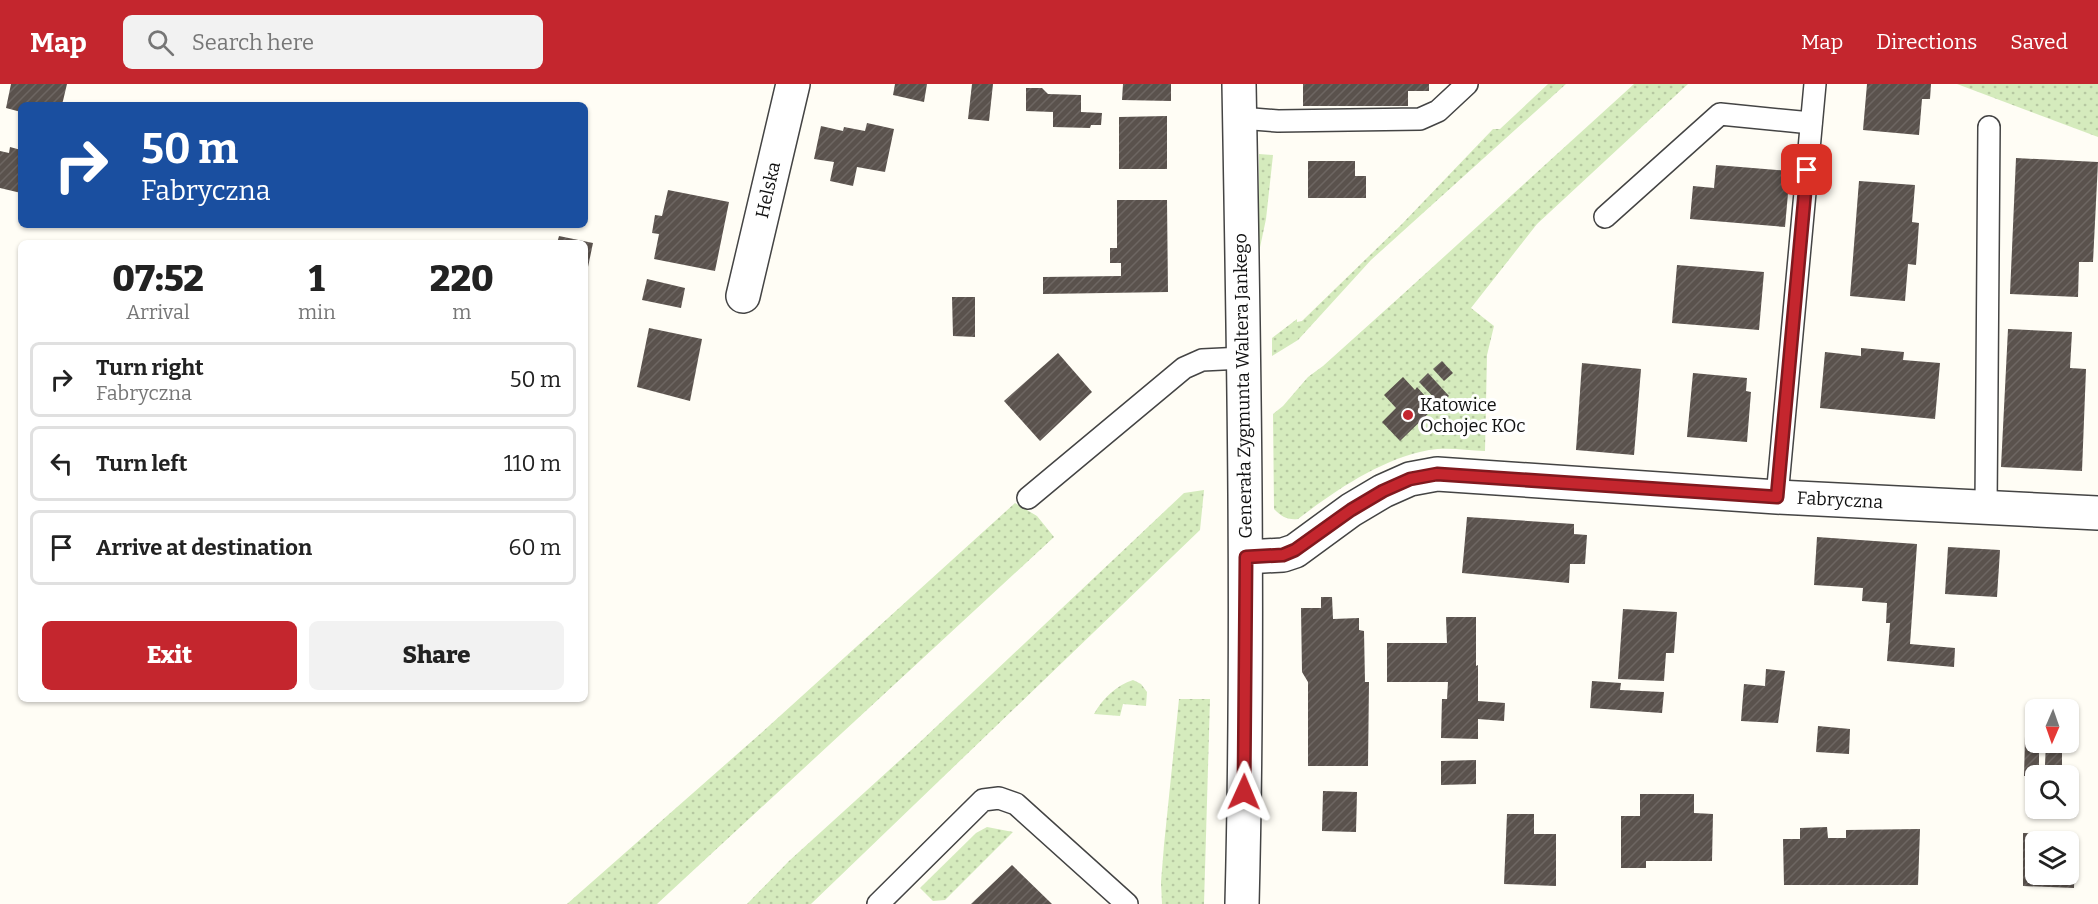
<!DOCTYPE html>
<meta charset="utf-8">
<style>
:root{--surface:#fff;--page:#f2f2f2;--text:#222;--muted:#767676;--line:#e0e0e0;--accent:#c4262e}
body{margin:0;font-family:Bitter,serif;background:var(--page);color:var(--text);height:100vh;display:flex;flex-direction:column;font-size:22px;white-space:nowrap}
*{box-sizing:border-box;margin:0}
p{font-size:20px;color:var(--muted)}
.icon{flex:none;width:33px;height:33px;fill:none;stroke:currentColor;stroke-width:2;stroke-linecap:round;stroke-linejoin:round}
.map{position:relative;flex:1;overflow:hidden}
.panel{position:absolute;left:18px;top:156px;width:570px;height:462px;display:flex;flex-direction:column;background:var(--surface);border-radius:9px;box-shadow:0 2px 4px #0004}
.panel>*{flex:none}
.hud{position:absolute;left:18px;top:18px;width:570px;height:126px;border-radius:9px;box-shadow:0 2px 4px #0004;background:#1a4fa0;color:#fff;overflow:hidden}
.needle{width:39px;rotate:182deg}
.buttons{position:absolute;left:2025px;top:615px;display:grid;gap:12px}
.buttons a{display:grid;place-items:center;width:54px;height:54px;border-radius:9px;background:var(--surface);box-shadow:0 2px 4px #0004;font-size:30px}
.pin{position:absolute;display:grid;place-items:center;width:51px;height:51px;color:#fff;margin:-26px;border-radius:12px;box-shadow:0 3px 9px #0006}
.me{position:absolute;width:66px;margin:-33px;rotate:1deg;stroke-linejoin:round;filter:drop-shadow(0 0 4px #0008)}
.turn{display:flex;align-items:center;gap:21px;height:126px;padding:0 24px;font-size:27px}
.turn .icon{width:78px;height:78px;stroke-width:2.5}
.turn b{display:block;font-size:42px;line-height:51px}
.eta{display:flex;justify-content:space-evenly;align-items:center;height:102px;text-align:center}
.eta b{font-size:36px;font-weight:800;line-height:42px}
.cta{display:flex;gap:12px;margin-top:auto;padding:12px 24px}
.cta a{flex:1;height:69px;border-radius:9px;background:var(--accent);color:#fff;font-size:24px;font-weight:800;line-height:69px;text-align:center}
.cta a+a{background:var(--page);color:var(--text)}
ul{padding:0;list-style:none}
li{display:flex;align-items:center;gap:18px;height:75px;margin:0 12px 9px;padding:0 12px;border:3px solid var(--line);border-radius:9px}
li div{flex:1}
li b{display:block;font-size:22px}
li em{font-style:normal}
header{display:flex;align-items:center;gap:36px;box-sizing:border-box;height:84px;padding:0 30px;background:var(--accent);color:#fff}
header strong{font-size:28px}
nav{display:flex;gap:33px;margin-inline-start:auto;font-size:21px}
.search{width:420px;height:54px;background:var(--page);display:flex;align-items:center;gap:15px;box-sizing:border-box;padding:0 21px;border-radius:9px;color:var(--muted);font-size:22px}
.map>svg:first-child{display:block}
.grass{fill:url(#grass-dots)}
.building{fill:url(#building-hatch);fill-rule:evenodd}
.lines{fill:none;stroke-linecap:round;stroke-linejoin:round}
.service-casing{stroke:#444;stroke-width:24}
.minor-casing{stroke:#444;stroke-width:36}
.tertiary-casing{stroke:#444;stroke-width:36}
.service{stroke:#fff;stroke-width:21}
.minor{stroke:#fff;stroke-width:33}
.tertiary{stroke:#fff;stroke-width:33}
.route-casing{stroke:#7f191e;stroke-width:15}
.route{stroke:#c4262e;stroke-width:10}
.poi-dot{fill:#c4262e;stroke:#fff;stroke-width:2}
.labels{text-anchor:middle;stroke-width:6;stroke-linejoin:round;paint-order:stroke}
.street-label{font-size:18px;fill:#111;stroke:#fff}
.poi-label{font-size:18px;fill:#111;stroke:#fff;text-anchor:start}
</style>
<header>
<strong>Map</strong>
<div class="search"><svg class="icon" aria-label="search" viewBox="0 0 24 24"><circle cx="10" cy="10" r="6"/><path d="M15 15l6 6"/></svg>Search here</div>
<nav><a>Map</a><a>Directions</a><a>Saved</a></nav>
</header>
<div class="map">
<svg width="2098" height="820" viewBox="0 0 2098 820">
<defs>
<pattern id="grass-dots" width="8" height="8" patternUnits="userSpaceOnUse" patternTransform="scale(1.5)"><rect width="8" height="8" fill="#d5ebbd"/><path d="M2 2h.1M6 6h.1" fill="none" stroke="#b6c8a1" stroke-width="1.8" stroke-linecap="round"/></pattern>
<pattern id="building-hatch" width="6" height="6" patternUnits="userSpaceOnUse" patternTransform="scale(1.5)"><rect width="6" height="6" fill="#5a524d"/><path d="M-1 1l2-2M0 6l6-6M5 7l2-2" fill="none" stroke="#6d6662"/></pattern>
</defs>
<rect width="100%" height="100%" fill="#fffdf5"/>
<g class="grass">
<path d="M1548 0H1566L1371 176 1298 256 1272 272V254L1297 235V238L1302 237 1402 140 1493 45H1500Z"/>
<path d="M1634 0H1688L1537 140 1471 224 1494 242 1487 271 1485 367C1466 366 1447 363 1429 366 1381 375 1336 406 1298 435 1287 436 1282 433 1274 425L1273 330 1283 322 1308 293 1323 282 1402 211Z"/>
<path d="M1957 0H2098V53Z"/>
<path d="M1259 70 1273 71 1266 135 1259 168Z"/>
<path d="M1204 406 1200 446 811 820H747L789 777 920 658 1184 409Z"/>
<path d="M1015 419 1037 432 1054 453 657 820H567L760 650Z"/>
<path d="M1133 596 1141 600 1147 608 1146 622 1123 620 1120 632 1094 630C1102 615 1117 601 1133 596Z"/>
<path d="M1179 615H1210L1204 820H1162L1161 798 1164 761Z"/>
<path d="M987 743 1013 748 945 816 933 817 920 804 976 749Z"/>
</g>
<g class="building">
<path d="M11 0H67L62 21H21V28L6 24Z"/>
<path d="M895 0H927L924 18 893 11Z"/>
<path d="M972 0H993L989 37 968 35Z"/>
<path d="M1123 0H1171V17L1122 16Z"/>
<path d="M1303 0H1429V7H1408V22H1303Z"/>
<path d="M1867 0H1931L1930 15H1922L1919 51 1863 46Z"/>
<path d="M1026 4H1042L1048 10 1081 11V28L1102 29 1101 41H1091L1090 44 1053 43V28L1026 27Z"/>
<path d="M1167 32V85H1119V33Z"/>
<path d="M867 39 894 45 885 88 857 83 853 102 830 97 834 78 814 75 821 42 843 47 844 43 865 47Z"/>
<path d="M10 63 21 66V109L0 104V67L9 69Z"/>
<path d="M2016 74 2098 78 2093 178H2079L2078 213 2010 210Z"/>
<path d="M1308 77H1355V92H1366V114H1308Z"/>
<path d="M1716 81 1790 87 1785 143 1690 135 1693 102 1714 104Z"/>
<path d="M1859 97 1915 101 1912 138 1919 139 1916 181 1908 180 1905 217 1850 212Z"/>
<path d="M668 106 729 118 715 187 654 175 659 150 652 149 655 131 662 132Z"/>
<path d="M1117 116H1167L1168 208 1043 210V193L1121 192V179H1110V164H1117Z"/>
<path d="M559 152 593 159 588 183 585 182V159H557Z"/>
<path d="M1677 181 1764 188 1759 246 1672 239Z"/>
<path d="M647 195 685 204 681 224 642 216Z"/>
<path d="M952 213H975V253L953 252Z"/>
<path d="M649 244 702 255 690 317 637 303Z"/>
<path d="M2008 245 2072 248 2070 284 2086 285 2082 387 2001 383Z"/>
<path d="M1861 264 1904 268 1903 276 1940 279 1935 335 1820 324 1825 268 1861 272Z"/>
<path d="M1058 269 1092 308 1040 357 1004 317Z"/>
<path d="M1442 277 1453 289 1444 297 1433 285Z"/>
<path d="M1582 279 1641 285 1634 371 1576 366Z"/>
<path d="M1428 289 1449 312 1440 320 1419 298Z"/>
<path d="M1693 289 1747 294 1746 307 1751 308 1747 358 1687 353Z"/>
<path d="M1403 293 1415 306 1417 303 1435 323 1400 357 1382 338 1396 324 1384 311Z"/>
<path d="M1467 433 1574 440V450L1587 451 1585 480H1570L1569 499 1462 489Z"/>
<path d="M1817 453 1917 460 1910 560 1955 564 1954 583 1887 577 1890 539H1886L1887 519 1862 517 1863 504 1814 501Z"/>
<path d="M1948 463 2000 466 1997 513 1945 510Z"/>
<path d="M1321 513H1332L1333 535 1359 534V546L1364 547 1365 598H1369L1368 682H1308V598L1302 588 1301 524H1321Z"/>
<path d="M1623 525 1677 528 1674 569H1666L1664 597 1618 595Z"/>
<path d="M1446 533H1476V582L1478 581V617L1505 619 1504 637 1478 635V655L1441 654 1442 615H1447L1448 598H1387V559H1447Z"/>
<path d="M1766 585 1785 587 1778 639 1741 637 1744 600 1765 602Z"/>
<path d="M1592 597 1621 599 1620 606 1664 608 1662 629 1590 624Z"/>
<path d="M1818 642 1850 645 1849 670 1816 668Z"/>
<path d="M2025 652H2036V658H2039V692H2024Z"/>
<path d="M2046 658H2062V682L2045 681Z"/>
<path d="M1476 676V700L1441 701V677Z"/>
<path d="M1323 707 1357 708 1356 748 1322 747Z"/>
<path d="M1640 710H1694V729L1713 730 1712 777H1646V784H1621V732H1640Z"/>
<path d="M1507 730H1534V750H1556V802L1504 800Z"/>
<path d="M1827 743 1828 754H1846V746L1920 745 1918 801H1784L1783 755H1800V744Z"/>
<path d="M2023 749 2076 750 2074 804 2023 802ZM2036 758H2068V790H2036Z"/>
<path d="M1012 781 1052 820H971Z"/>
</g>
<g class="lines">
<g class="service-casing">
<g id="service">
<path d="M1240 34 1278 37 1420 35 1438 27 1467 0"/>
<path d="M1605 133 1720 30 1811 39"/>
<path d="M1777 413 1815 0"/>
<path d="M1028 414 1184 284 1202 276 1243 274"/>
<path d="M1986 423 1989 43"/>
<path d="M878 820 983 716 999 714 1016 720 1127 820"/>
</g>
</g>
<g class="minor-casing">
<g id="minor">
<path d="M743 212 793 0"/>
<path d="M1246 473 1283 471 1295 467 1351 426 1383 407 1410 395 1437 390 1777 413 2098 429"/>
</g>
</g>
<g class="tertiary-casing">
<path id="tertiary" d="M1239 0C1244 273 1249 547 1242 820"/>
</g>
<use href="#service" class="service"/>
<use href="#minor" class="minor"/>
<use href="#tertiary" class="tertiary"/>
</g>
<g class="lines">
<g class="route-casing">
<path id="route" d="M1244 708 1246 473 1283 471 1295 466 1351 426 1383 407 1410 395 1437 390 1777 413 1807 86"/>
</g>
<use href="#route" class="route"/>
</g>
<circle class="poi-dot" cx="1408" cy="331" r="6"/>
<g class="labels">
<g class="street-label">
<text transform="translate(768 106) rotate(-77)" y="6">Helska</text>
<text transform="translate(1243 302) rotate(-91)" y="6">Generała Zygmunta Waltera Jankego</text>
<text transform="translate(1840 416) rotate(3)" y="6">Fabryczna</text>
</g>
<g class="poi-label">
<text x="1420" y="327">Katowice<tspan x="1420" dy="21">Ochojec KOc</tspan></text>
</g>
</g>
</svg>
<div class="buttons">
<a><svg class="needle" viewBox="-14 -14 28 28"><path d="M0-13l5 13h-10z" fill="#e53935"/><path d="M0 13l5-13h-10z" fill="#767676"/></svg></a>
<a><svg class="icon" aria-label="search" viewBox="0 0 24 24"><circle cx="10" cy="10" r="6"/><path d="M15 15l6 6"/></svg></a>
<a><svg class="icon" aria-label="layers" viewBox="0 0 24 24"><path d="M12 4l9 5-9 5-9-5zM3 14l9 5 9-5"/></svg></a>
</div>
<div class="pin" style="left:1807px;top:86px;background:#d93025"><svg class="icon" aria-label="arrive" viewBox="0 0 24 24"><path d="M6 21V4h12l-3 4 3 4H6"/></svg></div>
<svg class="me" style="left:1244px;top:708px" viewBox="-20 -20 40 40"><path d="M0-17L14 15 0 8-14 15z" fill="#c4262e" stroke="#fff" stroke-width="4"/></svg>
<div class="hud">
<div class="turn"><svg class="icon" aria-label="right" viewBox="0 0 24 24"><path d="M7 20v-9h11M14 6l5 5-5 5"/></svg><div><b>50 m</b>Fabryczna</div></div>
</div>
<section class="panel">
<div class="eta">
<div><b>07:52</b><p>Arrival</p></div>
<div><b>1</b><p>min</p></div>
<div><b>220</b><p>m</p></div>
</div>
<ul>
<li><svg class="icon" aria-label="right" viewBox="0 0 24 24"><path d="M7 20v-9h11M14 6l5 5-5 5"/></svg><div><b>Turn right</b><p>Fabryczna</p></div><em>50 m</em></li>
<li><svg class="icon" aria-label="left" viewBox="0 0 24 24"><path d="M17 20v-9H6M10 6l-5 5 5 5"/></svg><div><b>Turn left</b></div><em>110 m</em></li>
<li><svg class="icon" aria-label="arrive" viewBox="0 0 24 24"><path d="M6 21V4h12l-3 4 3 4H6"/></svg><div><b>Arrive at destination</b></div><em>60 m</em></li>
</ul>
<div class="cta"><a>Exit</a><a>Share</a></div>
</section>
</div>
